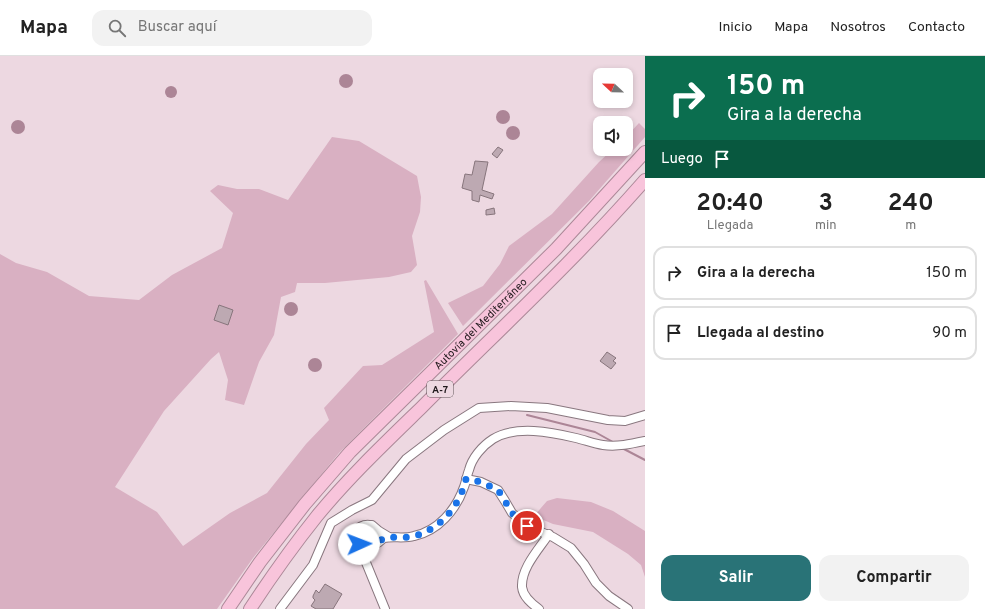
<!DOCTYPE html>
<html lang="es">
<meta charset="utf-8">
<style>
:root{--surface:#fff;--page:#f2f2f2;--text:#222;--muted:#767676;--line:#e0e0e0;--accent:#297377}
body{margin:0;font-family:Overpass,sans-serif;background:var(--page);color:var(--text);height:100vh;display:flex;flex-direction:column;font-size:15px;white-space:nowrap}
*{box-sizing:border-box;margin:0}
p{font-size:13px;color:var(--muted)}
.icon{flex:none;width:22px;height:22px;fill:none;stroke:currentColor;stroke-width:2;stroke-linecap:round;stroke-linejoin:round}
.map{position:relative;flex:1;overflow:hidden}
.side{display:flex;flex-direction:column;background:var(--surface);width:340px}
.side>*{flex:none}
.banner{background:#0b6e4f;color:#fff;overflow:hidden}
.needle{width:26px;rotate:292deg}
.fabs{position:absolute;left:593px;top:12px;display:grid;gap:8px}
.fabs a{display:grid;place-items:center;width:40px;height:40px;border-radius:8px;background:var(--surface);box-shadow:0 2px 6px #0003;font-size:20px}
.pin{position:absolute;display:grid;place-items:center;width:34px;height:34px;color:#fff;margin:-17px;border:2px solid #fff;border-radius:50%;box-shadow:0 1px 4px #0007}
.me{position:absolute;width:44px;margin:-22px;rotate:88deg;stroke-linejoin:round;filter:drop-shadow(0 0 3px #0008)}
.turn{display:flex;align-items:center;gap:14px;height:84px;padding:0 16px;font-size:18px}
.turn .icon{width:52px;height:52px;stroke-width:2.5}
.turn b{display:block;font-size:28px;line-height:34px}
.then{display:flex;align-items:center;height:38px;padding:0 16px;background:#0003;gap:8px;font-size:15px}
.eta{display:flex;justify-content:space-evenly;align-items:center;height:68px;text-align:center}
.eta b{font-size:24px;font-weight:700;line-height:28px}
.cta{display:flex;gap:8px;margin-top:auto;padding:8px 16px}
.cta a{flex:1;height:46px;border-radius:12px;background:var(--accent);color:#fff;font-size:16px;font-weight:700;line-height:46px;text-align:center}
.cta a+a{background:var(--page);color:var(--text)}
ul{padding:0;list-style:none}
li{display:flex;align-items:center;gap:12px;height:54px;margin:0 8px 6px;padding:0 8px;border:2px solid var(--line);border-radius:12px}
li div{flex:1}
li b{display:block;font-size:15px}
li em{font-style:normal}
header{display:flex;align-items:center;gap:24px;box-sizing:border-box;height:56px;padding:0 20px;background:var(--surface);border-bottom:1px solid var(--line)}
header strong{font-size:19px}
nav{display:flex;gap:22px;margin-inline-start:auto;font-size:14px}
.search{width:280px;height:36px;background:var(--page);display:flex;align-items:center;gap:10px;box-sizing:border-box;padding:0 14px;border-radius:12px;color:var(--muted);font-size:15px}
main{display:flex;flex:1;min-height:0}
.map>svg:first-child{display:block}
.green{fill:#d9b0c2}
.water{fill:#ac8596}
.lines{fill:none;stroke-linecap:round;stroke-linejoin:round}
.stream{stroke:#ac8596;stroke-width:2}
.building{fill:#bda9b2;stroke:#87757c}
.minor-casing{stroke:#89777f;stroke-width:10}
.highway-casing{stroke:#ac8898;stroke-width:14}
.minor{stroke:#fff;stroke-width:8}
.highway{stroke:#f8c4db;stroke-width:12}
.route{stroke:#1a73e8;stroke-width:7;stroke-dasharray:0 12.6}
.labels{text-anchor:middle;stroke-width:3;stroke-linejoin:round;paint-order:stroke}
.shield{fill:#edd8e1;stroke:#5e5257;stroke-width:1}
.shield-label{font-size:10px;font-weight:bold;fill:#20191c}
.street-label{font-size:11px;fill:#20191c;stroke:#edd8e1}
</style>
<header>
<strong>Mapa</strong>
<div class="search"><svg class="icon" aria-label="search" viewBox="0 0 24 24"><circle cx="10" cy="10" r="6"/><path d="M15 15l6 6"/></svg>Buscar aquí</div>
<nav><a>Inicio</a><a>Mapa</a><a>Nosotros</a><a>Contacto</a></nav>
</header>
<main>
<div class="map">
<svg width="645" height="553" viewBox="0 0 645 553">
<rect width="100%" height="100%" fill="#edd8e1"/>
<g class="green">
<path d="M639 67 645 73V81L589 145 463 270 448 247 483 230 500 208 509 190 552 158 599 106 613 93H626V81Z"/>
<path d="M332 81 359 85 417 120 421 141 420 156 412 180 417 209 411 216 389 221 325 227H297L295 236 281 241 274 279 259 306 244 349 225 344 228 324 219 296 211 303 164 355 115 431 157 456 183 490 230 457 267 437 306 388 329 364 324 352 363 310 382 309 434 276 424 225 426 224 458 278 339 397 253 502 217 553H0V198L16 207 47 216 89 240 139 244 172 219 222 192 233 157 210 135 218 129 237 133H259L288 144Z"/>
<path d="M557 442 591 446 613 455 645 475V521L641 509 628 498 593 476 553 468 534 460 547 445Z"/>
<circle cx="368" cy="480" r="8"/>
</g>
<g class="water">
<circle cx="346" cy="25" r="7"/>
<circle cx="171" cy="36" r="6"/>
<circle cx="503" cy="61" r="7"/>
<circle cx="18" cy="71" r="7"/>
<circle cx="513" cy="77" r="7"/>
<circle cx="291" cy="253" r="7"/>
<circle cx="315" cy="309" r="7"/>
</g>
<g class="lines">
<g class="stream">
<path d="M527 359 595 376 613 386"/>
<path d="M622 392 645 404"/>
</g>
</g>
<g class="building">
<path d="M498 91 503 94 497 102 492 98Z"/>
<path d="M475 105 488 106 482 134 494 138 492 143 480 139 479 146 472 144V135L462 132 465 118 472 119Z"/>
<path d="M494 152 495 158 486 159V154Z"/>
<path d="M219 249 233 254 228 269 214 264Z"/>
<path d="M607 296 616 302 613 305 616 307 611 313 600 305Z"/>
<path d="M325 528 342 538 333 553H316L311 550 315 544 313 542V540L316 534 319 537Z"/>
</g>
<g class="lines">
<g class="minor-casing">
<g id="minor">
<path d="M466 423 481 426 498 434 505 445 512 457 527 470 553 481 571 492 584 508 596 527 609 540 628 553"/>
<path d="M379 475V485L372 491C369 491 365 492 363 491 354 488 354 473 362 470 365 468 369 469 372 469L379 475 389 481"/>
<path d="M358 487 385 553"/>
<path d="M378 487 384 482C394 480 404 483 414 480 438 475 456 454 464 431 466 426 467 419 469 414 472 402 482 390 493 383 516 369 551 376 576 382 585 384 594 388 603 389 617 391 631 388 645 385"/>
<path d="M280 553 313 509 331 467 352 454 372 444 406 403 444 374 479 352 511 350 547 352 608 364 625 365 645 359"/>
<path d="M539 553C532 548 523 541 522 531 521 512 539 493 549 478"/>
</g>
</g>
<g class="highway-casing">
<g id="highway">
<path id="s1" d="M228 553 260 506 305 448 350 396 556 193 645 96"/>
<path d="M250 553C271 521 293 490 317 460 349 421 386 386 422 351 497 276 575 204 645 124"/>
</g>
</g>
<use href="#minor" class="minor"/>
<use href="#highway" class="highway"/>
</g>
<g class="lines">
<path class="route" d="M359 488C369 495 375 488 384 482 394 480 404 483 414 480 441 473 460 449 466 423L481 426 498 434 505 445 512 457 527 470"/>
</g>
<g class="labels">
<rect class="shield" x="427" y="325" width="26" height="16" rx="3"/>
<g class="shield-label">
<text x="440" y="337">A-7</text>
</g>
<g class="street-label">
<text dy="4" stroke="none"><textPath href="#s1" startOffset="382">Autovía del Mediterráneo</textPath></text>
</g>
</g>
</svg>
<div class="fabs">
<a><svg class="needle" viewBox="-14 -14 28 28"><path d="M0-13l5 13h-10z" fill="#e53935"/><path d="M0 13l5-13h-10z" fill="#767676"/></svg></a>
<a><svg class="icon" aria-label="sound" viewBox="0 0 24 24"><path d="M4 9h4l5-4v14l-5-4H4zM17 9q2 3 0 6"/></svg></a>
</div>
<div class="pin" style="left:527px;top:470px;background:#d93025"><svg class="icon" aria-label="arrive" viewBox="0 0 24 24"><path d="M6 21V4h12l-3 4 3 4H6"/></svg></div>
<svg class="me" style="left:359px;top:488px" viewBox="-20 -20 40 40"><circle r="19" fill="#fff"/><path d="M0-13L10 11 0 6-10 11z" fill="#1a73e8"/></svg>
</div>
<section class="side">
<div class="banner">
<div class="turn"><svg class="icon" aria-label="right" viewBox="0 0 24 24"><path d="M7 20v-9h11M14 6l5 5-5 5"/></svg><div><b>150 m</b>Gira a la derecha</div></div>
<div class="then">Luego<svg class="icon" aria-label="arrive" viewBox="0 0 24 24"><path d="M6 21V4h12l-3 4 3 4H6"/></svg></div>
</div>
<div class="eta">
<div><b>20:40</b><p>Llegada</p></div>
<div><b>3</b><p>min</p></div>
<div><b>240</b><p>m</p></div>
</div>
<ul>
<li><svg class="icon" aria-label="right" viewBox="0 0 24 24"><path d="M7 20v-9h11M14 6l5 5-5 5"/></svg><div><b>Gira a la derecha</b></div><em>150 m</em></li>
<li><svg class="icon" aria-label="arrive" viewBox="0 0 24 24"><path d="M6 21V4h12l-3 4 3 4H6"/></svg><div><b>Llegada al destino</b></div><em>90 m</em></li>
</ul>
<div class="cta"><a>Salir</a><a>Compartir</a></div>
</section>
</main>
